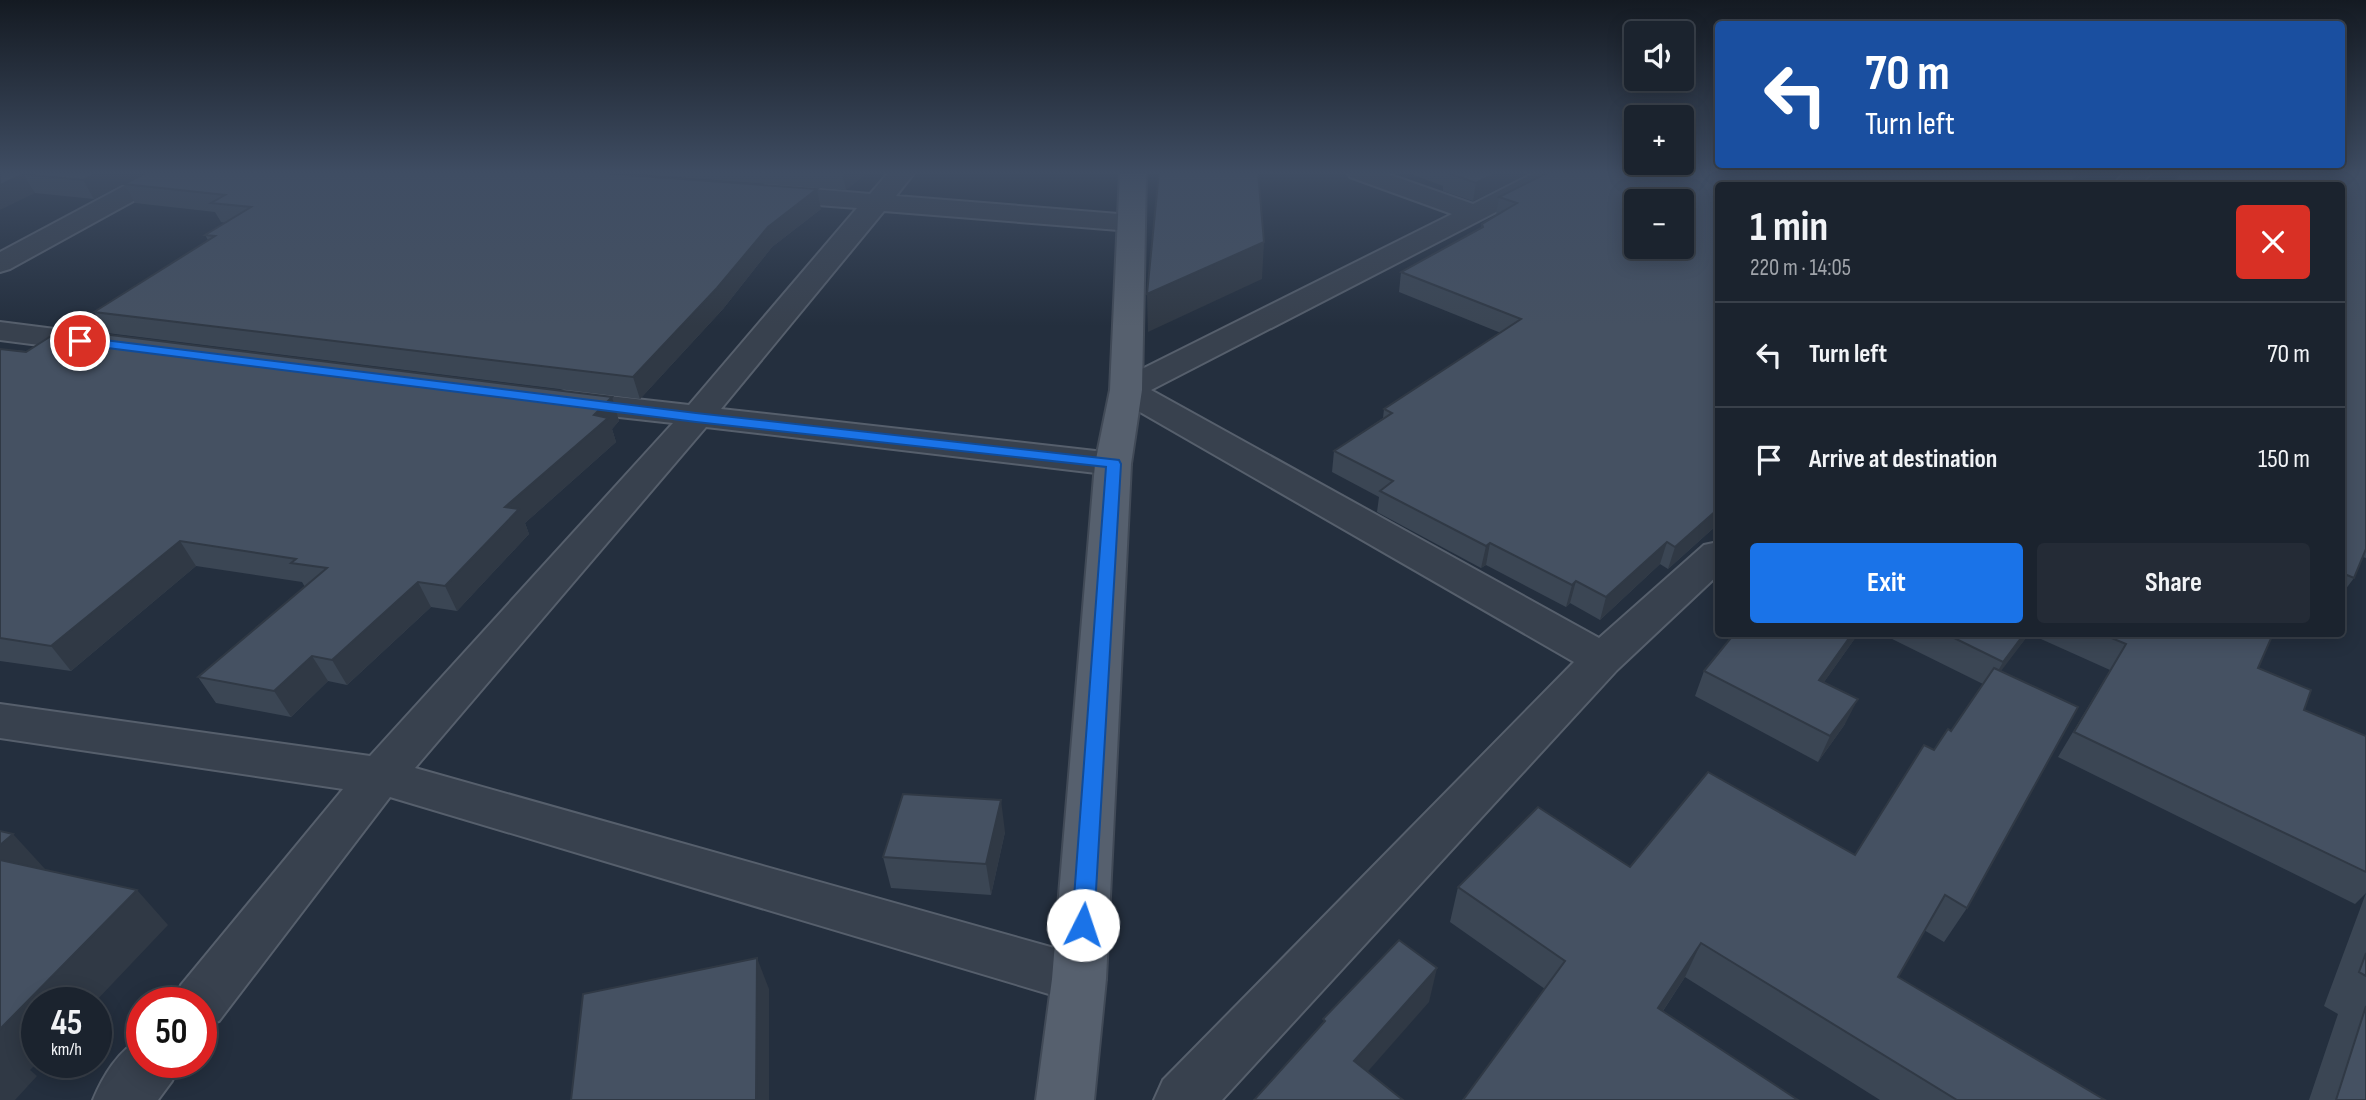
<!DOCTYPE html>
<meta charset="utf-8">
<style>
:root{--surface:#1b232e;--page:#242b36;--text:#f1f3f6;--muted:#a0a4aa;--line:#39404a;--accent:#1a73e8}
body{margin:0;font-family:"Sofia Sans Condensed",sans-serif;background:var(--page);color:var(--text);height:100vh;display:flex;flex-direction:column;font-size:26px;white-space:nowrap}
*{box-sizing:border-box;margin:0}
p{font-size:23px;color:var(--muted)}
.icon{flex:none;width:38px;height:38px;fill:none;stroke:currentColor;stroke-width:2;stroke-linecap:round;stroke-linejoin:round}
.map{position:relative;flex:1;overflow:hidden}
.details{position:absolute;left:1715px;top:182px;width:630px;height:455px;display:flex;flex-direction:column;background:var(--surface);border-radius:7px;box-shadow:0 4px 18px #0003,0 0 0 2px var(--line)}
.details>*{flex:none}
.guide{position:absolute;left:1715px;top:21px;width:630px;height:147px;border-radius:7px;box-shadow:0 4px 18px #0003,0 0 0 2px var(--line);background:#1a4fa0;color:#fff;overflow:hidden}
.controls{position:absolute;left:1624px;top:21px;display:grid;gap:14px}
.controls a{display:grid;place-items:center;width:70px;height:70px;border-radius:7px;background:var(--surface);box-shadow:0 4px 18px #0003,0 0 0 2px var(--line);font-size:35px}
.speed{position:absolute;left:21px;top:987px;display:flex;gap:14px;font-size:35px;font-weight:700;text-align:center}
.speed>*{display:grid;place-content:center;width:91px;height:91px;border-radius:50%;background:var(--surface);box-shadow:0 4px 18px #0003,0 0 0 2px var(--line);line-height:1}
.speed small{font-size:18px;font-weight:400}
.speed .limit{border:10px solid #d22;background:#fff;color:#111}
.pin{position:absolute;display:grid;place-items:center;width:60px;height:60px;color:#fff;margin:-30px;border:4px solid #fff;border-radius:50%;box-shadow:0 2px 7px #0007}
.me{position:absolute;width:77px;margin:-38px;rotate:4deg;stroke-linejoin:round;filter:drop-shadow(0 0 5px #0008)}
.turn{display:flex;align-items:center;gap:24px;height:147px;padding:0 35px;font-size:32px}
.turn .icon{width:91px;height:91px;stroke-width:2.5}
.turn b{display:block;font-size:49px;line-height:60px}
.round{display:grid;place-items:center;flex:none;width:74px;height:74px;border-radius:7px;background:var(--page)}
.summary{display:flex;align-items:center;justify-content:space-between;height:119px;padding:0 35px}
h1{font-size:42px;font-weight:700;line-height:52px}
.primary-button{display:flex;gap:14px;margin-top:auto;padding:14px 35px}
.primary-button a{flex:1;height:80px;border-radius:7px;background:var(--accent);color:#fff;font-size:28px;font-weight:700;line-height:80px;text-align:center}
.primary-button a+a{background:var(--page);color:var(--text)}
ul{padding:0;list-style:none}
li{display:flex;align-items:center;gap:21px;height:105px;padding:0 35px;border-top:2px solid var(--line)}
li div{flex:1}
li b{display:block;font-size:26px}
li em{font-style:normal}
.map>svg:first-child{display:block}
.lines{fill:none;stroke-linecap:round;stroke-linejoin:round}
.minor-casing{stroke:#565f6c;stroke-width:4}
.major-casing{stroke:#414a57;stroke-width:4}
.minor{fill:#38414e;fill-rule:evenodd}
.major{fill:#56606e;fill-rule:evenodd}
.wall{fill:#3b4654}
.shaded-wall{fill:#303945}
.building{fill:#455162;stroke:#303945;stroke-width:2;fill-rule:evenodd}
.route{fill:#1a73e8;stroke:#114b97;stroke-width:2}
</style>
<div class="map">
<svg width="2366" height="1100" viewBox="0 0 2366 1100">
<rect width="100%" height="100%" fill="#242f3e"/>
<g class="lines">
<g class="minor-casing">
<g id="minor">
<path d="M150 172H181L177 177 10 269 0 272V252Z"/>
<path d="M889 172H915L896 196 1131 215 1141 217 1144 223 1141 229 1131 231 884 211 721 409 1113 453 1126 456 1131 464 1126 472 1113 475 706 427 415 768 1079 955 1098 962 1106 979 1098 996 1079 1003 390 797 219 1021 201 1027V1003H173L181 985 343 789 0 738V704L370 756 673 423 565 411 553 408 548 401 553 394 565 391 689 405 857 208 766 201 757 198 753 193 757 188 766 185 870 194Z"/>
<path d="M1347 172H1382L1473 204 1536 172H1568L1564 177 1151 390 1599 638 1704 545 1718 542V575L1617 670 1222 1100H1154L1163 1080 1574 662 1114 397 1110 390 1114 383 1452 214 1350 177Z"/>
<path d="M2125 172H2152L2139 186H2112Z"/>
<path d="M0 322 102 335 113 337 118 344 113 351 102 353 0 340Z"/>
<path d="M142 1039V1062H180L172 1081 158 1100H93C102 1078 119 1048 142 1039Z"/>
</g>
</g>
<g class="major-casing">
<path id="major" d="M1120 172H1146L1142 390 1131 464 1106 979 1094 1100H1036L1052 979 1095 464 1110 390Z"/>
</g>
<use href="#minor" class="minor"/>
<use href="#major" class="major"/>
</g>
<g class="wall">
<path d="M0 172H145L94 199 35 193Z"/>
<path d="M611 172H868L846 190Z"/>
<path d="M1406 172H1531L1473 201 1443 191V186Z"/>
<path d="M1549 172H2092L2078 186H1718V524L1668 569 1660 564 1600 620 1570 603 1566 607 1486 565 1481 568 1377 512 1379 497 1332 472 1334 451 1383 418 1384 409 1501 333 1399 292 1401 272 1481 228 1482 224 1496 215 1499 197Z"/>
<path d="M2366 172V558L2363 557 2354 578 2342 594V186Z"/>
<path d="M124 184 821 209 772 247 723 309 640 399 107 333 94 312 208 240 205 235 225 223 221 222 215 212 135 203Z"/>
<path d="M0 349 612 397 619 421 612 429 616 442 525 523 529 534 457 611 431 607 347 685 328 681 291 717 216 703 198 677 305 587 302 582 196 566 71 671 0 661Z"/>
<path d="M1734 634H1858L1824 682 1845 724 1818 762 1695 696 1704 671Z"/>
<path d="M1882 634H2029L2000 671 1967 908 1944 942 1924 930 1898 977 2105 1100H1880L1685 977 1663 1011 1545 989 1450 922 1458 887 1630 867 1855 855 1934 750 1951 731 1983 684Z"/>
<path d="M2030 634H2273L2258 668 2304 710 2366 736V1100H2309L2338 1014 2324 1006 2366 893 2355 904 2058 757 2110 670Z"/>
<path d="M1005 832 991 895 891 888 883 857Z"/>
</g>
<g class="shaded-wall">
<path d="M99 172H145L94 199 83 180Z"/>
<path d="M842 172H868L846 190Z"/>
<path d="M1498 172H1531L1473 201 1476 183Z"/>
<path d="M2082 172H2092L2078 186H2068Z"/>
<path d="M23 174 35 193 0 210V185Z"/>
<path d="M817 189 821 209 772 247 723 309 640 399 633 377 768 227Z"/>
<path d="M1264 242 1262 279 1148 332 1147 294Z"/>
<path d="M612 397 619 421 612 429 616 442 525 523 529 534 457 611 445 586 505 507Z"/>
<path d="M1718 509V524L1668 569 1675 547Z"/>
<path d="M180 541 196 566 71 671 51 646Z"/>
<path d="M1667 542 1660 564 1600 620 1606 597Z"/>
<path d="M1490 543 1486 565 1481 568 1486 546Z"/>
<path d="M1576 581 1570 603 1566 607 1572 585Z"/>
<path d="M418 582 431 607 347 685 332 660Z"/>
<path d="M1852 634H1858L1808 705 1819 680Z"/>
<path d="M2024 634H2029L1989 687 2003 662Z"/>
<path d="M312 656 328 681 291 717 274 691Z"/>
<path d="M1858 699 1845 724 1818 762 1830 736Z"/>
<path d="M1001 800 1005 832 991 895 986 864Z"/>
<path d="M13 834 45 869 0 871V845Z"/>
<path d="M137 890 168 925 94 1003H37L38 1062 30 1070 37 1076 15 1100H0V1029Z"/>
<path d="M1701 943 1685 977 1643 1041 1658 1008Z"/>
<path d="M757 958 769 989V1100H756Z"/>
<path d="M1437 968 1429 1002 1348 1094 1354 1061Z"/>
</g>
<g class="building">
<path d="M0 172H99L83 180 23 174 0 185Z"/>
<path d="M148 172H586L817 189 768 227 717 288 633 377 94 312 215 236 205 235 251 207 211 203 225 195 124 184Z"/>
<path d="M1159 172H1258L1264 242 1147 294Z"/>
<path d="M1445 172H1498L1476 183Z"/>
<path d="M1549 172H2082L2068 186H1718V509L1675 547 1667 542 1606 597 1576 581 1572 585 1490 543 1486 546 1380 491 1393 481 1334 451 1392 413 1384 409 1521 319 1401 272 1483 227 1482 224 1517 203 1499 197ZM1636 201H1682V247H1636Z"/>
<path d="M2180 172H2366V549L2354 578 2342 573V186H2172Z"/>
<path d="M62 329 612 397 594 415 608 418 505 507 519 509 445 586 418 582 332 660 312 656 274 691 198 677 327 568 291 563 296 559 180 541 51 646 0 638V349L26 352Z"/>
<path d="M1734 634H1852L1819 680 1858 699 1830 736 1704 671Z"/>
<path d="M1946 634H2024L2003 662Z"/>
<path d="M2102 634H2273L2258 668 2311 690 2304 710 2366 736V872L2074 732 2126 644Z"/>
<path d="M1994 668 2078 707 1967 908 1945 895 1898 977 2105 1100H1957L1701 943 1658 1008 1798 1100H1463L1565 961 1458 887 1538 807 1630 867 1708 772 1855 855 1924 745 1934 750 1948 729 1951 731Z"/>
<path d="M903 794 1001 800 986 864 883 857Z"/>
<path d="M0 831 13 834 0 845Z"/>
<path d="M0 860 137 890 0 1029Z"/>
<path d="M1399 940 1437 968 1354 1061 1403 1100H1254L1325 1021 1323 1019Z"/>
<path d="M2366 953V976L2359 972Z"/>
<path d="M757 958 756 1100H571L583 994Z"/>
<path d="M2366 1006V1100H2336Z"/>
</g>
<linearGradient id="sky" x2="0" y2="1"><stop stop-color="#141a22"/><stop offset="0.53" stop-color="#3f4d63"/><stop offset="1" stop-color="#3f4d63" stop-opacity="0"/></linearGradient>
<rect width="2366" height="326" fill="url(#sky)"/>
<path class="route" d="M80 337 696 413 1119 460 1121 464 1094 925 1090 931 1083 934 1075 931 1072 925 1106 467 696 422 76 344 74 341Z"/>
</svg>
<div class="controls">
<a><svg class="icon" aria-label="sound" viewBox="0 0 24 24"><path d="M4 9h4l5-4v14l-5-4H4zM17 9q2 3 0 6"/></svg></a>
<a>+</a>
<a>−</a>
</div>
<div class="speed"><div>45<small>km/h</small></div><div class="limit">50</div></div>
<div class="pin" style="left:80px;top:341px;background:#d93025"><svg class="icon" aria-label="arrive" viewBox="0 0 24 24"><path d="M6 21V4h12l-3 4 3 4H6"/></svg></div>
<svg class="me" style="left:1083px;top:925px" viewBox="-20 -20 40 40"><circle r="19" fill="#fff"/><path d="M0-13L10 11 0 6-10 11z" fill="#1a73e8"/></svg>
<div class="guide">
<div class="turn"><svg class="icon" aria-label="left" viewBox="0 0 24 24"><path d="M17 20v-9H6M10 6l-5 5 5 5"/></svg><div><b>70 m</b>Turn left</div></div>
</div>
<section class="details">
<div class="summary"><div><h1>1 min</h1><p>220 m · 14:05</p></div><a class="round" style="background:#d93025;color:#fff"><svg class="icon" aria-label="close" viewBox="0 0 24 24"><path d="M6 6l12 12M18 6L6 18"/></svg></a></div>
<ul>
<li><svg class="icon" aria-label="left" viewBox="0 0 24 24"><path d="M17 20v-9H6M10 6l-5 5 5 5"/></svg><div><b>Turn left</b></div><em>70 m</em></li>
<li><svg class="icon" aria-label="arrive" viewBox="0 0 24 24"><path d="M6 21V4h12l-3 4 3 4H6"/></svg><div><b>Arrive at destination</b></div><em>150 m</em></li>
</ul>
<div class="primary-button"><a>Exit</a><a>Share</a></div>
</section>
</div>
